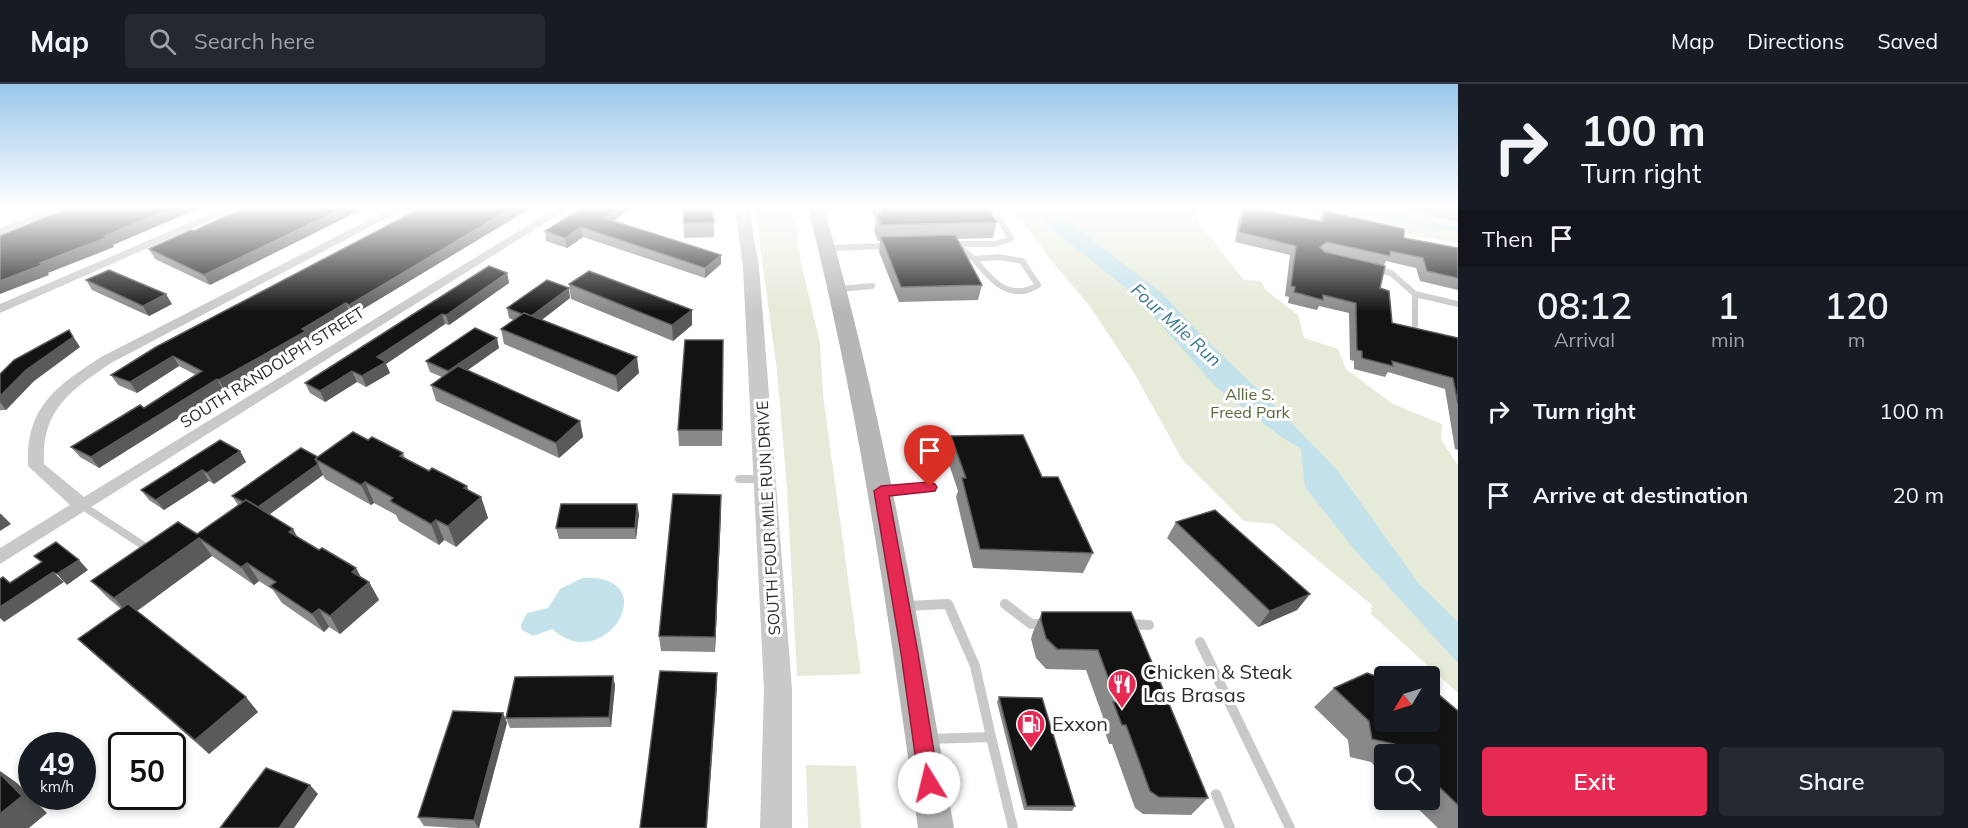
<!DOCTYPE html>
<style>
:root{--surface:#171b24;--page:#242831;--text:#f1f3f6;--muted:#9ea1a6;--line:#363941;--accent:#e72a53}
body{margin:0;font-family:Mulish,sans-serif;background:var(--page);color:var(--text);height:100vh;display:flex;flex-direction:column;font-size:22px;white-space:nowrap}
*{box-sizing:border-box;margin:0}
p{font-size:20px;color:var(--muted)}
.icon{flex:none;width:33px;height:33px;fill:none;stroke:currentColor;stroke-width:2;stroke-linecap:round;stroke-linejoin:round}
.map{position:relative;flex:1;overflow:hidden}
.sheet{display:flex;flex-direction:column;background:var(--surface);width:510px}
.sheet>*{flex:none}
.hud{background:#171b24;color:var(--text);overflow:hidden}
.needle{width:39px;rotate:232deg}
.fabs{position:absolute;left:1374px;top:582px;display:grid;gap:12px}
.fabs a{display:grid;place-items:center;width:66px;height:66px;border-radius:6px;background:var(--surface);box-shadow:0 3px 9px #0003;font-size:30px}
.speed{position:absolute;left:18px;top:648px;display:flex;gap:12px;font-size:30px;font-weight:700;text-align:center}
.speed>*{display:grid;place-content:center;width:78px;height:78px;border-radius:50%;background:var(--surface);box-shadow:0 3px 9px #0003;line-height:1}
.speed small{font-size:15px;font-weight:400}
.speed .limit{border:3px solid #111;border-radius:9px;background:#fff;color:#111}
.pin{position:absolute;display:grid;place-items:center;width:51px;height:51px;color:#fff;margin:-62px -26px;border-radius:50% 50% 50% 0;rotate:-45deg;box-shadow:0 0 6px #0007}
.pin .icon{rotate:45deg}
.me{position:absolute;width:66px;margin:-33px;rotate:351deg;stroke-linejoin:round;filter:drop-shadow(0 0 4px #0008)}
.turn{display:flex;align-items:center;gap:21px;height:126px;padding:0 24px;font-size:27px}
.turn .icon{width:78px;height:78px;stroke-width:2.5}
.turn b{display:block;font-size:42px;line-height:51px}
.then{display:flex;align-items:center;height:57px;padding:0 24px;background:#0003;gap:12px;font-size:22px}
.eta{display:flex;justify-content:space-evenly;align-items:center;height:102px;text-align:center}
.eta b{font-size:36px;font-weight:600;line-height:42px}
.primary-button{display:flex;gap:12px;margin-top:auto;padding:12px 24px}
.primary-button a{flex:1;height:69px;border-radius:6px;background:var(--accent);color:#fff;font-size:24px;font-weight:600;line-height:69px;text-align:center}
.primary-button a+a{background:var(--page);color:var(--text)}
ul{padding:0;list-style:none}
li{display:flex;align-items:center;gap:18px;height:84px;padding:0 24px}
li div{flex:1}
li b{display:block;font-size:22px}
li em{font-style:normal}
header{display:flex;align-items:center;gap:36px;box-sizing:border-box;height:84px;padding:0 30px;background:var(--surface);border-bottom:2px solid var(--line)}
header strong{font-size:28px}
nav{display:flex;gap:33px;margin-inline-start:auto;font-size:21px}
.search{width:420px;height:54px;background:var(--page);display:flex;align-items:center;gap:15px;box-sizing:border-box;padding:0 21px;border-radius:6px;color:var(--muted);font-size:22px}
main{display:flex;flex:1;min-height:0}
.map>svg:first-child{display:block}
.green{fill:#e5ead9}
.water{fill:#c4e2eb}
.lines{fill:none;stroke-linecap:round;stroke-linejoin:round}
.stream{stroke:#c4e2eb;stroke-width:4.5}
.service-far2{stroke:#c9c9c9;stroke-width:6}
.service-far1{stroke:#c9c9c9;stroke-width:8}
.service{stroke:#c9c9c9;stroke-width:10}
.minor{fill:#c9c9c9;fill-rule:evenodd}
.tertiary{fill:#c9c9c9;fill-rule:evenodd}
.secondary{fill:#b6b6b6;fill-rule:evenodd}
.wall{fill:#898989}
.shaded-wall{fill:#5a5a5a}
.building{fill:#131313;stroke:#5a5a5a;stroke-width:1.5}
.route{fill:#e72a53;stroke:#961b36;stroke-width:1.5}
.labels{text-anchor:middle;stroke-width:6;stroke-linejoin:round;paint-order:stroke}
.street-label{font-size:16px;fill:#2c2c2c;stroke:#fff}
.park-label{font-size:16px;fill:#566839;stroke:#fff}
.water-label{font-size:18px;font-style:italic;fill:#3a7a8f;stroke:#fff}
.near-poi-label{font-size:20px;fill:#2c2c2c;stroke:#fff;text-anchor:start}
</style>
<header>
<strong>Map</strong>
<div class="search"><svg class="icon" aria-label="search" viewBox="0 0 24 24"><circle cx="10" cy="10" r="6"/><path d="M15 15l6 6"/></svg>Search here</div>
<nav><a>Map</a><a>Directions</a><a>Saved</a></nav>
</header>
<main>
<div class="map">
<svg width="1458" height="744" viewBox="0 0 1458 744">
<rect width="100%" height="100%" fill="#fff"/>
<g class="green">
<path d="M755 124H789L797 145V158L804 191 820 259 823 311 861 590 797 592 787 404 777 287Z"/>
<path d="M1012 124H1196L1198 138 1244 196 1261 197 1266 206 1298 231 1304 254 1338 265 1346 285 1393 320 1442 340 1441 356 1458 381V609L1371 530 1372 521 1274 440 1244 437 1182 375 1134 289 1089 221 1053 179Z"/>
<path d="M1294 124H1390L1458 138V159L1404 150Z"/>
<path d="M806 681 856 682 861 744H808Z"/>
</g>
<g class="water">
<path d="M1032 124H1057L1087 152 1162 209 1198 248 1281 328 1338 387 1419 500 1458 538V579L1353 464 1305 403 1301 365 1280 352 1216 303 1136 212 1048 142Z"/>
<path d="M582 494C667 489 606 594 552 545L533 552 522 546 521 541 527 529 548 524 560 505Z"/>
</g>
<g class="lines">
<path class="stream" d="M1367 124 1411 137 1458 146"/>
<g class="service-far2">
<path d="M951 160H995L1011 155 998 132"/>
<path d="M958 162 974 175"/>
<path d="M828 164 890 162"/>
<path d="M999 173 1022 177 1038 201C1010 219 990 195 974 175Z"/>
<path d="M1374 185 1391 189 1415 210V241"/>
<path d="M839 205 872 202"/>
<path d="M1415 210 1458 220"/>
</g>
<g class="service-far1">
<path d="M739 395H763"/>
<path d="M883 407 930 403"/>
<path d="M83 422 150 466"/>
</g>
<g class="service">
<path d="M1005 520 1031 540H1047"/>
<path d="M905 522 948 520 975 582 991 653 930 655"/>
<path d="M1126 540 1149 541"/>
<path d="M1200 558 1290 744"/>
<path d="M991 653 1013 744"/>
<path d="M1216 710 1230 744"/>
</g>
<g class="minor">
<path d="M52 124H68L0 151V144Z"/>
<path d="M224 124H239L0 229V220Z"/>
<path d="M392 124H406L111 279C70 307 41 326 44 380L84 413 556 124H569L0 480V464L70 421 28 382C25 324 56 302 101 273Z"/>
</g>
<path class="tertiary" d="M735 124H749L759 183 792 605V744H760L764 605 743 183Z"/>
<g class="secondary">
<path d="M808 124H824C883 328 918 535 954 744H918C889 536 860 328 808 124Z"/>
<path d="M1406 124H1439L1458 128V138L1408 127Z"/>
</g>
</g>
<g class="wall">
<path d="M582 124H631L614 137 721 171V180L705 194 583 153 567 164 546 157 545 147Z"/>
<path d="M683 124 714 138V153L684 154Z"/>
<path d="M871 124H988L997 138 993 154 957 155 982 201 978 216 899 218 879 168 880 157H878L874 146 876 137Z"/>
<path d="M1243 124 1319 137 1324 127 1404 154 1458 164V206L1420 197 1416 184 1386 177 1384 181 1380 204 1392 239 1458 254V366L1455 365 1445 305 1388 288 1385 293 1354 285V277L1350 276 1349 229 1319 222 1317 226 1288 219 1289 213 1285 212 1290 171 1235 158 1239 132Z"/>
<path d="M512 135 353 231 350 230 309 254 310 257 225 307 223 306 99 384 80 373 71 363 144 324 196 291 179 282 137 309 118 301 111 291Z"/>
<path d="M194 147 210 201 155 175 149 165Z"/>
<path d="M507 189 509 199 449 241 445 240 386 280 390 289 366 303 357 298 325 318 310 309 305 299Z"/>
<path d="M86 196 172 220 149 232 92 206Z"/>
<path d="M569 200 692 241 673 257 571 215Z"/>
<path d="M570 214 542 236 639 289 618 308 504 260 501 245 513 236 509 234 507 224Z"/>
<path d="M723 256 722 362H679L678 346Z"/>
<path d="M80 263 34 297 6 326H1L0 327V290Z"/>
<path d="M499 264 467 286 580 337 583 353 559 374 436 317 431 301 442 293 430 288 426 277Z"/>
<path d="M951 352 1042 393 1093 469 1083 489 973 484 956 413 958 407 946 371Z"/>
<path d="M368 356 403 369 405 374 481 413 488 434 456 463 444 456 439 461 399 437 396 431 374 419 371 421 325 395 323 391 269 430 297 453 369 498 379 516 340 550 329 543 324 548 282 519 273 506 259 497 254 501 212 472 137 527 258 628 209 670 94 570 78 555 121 525 108 514 91 497 197 450 238 421 232 412 318 373Z"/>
<path d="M240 367 246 378 214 400 209 397 164 426 149 416 141 406Z"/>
<path d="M721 427 715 568 661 567 659 552Z"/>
<path d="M639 430 636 455H559L556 444Z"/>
<path d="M1176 438 1310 510 1297 526 1258 543 1167 454Z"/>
<path d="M1042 528H1131L1208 714 1191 731 1143 730 1135 724 1112 660H1109L1101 636 1103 633 1086 586 1046 585 1036 574 1031 555 1033 548Z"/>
<path d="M613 592 615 602 611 643 510 644 506 634Z"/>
<path d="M1334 604 1458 627V744H1438L1409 716H1430V670H1384V692L1371 678 1350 673 1348 656 1314 623Z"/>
<path d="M999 613 1075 722 1072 727 1024 726 997 618Z"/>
<path d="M503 629 507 639 479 744H458L424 742 418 733Z"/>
</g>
<g class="shaded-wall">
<path d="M172 124H200L113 161 114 163 48 189 49 191 0 210V197L40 179Z"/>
<path d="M343 124H365L210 201 204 191Z"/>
<path d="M512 124H531L353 231 349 221Z"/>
<path d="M617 124H631L605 143 604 134Z"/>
<path d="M581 143 583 153 567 164 565 154Z"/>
<path d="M721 171V180L705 194V184Z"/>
<path d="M507 189 509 199 449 241 446 231Z"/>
<path d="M569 204 570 214 532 243 530 233Z"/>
<path d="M166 210 172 220 149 232 143 222Z"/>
<path d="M346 219 350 230 309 254 310 257 225 307 219 296 302 245Z"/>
<path d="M692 226V241L673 257 672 241Z"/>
<path d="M442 230 445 240 386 280 390 289 366 303 362 292 377 273Z"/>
<path d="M69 246 80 263 34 297 6 326 0 318V312L26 286Z"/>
<path d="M497 254 499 264 451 298 448 287Z"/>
<path d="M173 272 179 282 137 309 130 298Z"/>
<path d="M637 273 639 289 618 308 616 292Z"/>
<path d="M352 287 357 298 325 318 320 307Z"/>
<path d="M217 295 223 306 99 384 91 373Z"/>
<path d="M580 337 583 353 559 374 556 359Z"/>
<path d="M240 367 246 378 214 400 207 389Z"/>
<path d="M318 380 323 391 262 436 255 425Z"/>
<path d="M202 386 209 397 164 426 156 416Z"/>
<path d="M365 398 374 419 371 421 361 401Z"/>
<path d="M467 402 473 420 481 413 488 434 456 463 448 442 464 404Z"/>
<path d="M721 411V427L715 568V553Z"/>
<path d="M637 420 639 430 636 455 635 444Z"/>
<path d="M0 430H1L11 440 0 447Z"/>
<path d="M436 436 444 456 439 461 431 440Z"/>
<path d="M293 445 303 463 289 448Z"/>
<path d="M199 454 212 472 130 532 114 514Z"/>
<path d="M79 476 88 486 67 501 57 490Z"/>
<path d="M247 479 259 497 254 501 241 483Z"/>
<path d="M356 484 366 502 369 498 379 516 340 550 330 532 352 488Z"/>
<path d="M53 488 64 498 4 538 0 534V523Z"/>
<path d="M1310 510 1297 526 1258 543 1270 527Z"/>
<path d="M319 525 329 543 324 548 312 530Z"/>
<path d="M717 589V604L707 744H706Z"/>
<path d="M613 592 615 602 611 643 609 633Z"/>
<path d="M246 613 258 628 209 670 195 656Z"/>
<path d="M503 629 507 639 479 744H478L474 736Z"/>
<path d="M0 687 17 699 47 729 29 744H0Z"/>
<path d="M310 701 318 710 294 744H279Z"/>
</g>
<g class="building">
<path d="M69 124H172L105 152 108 153 40 179 42 181 0 197V152Z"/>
<path d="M243 124H343L204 191 149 165 191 146 194 147Z"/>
<path d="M421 124H512L349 221 346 219 302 245 306 247 219 296 217 295 91 373 71 363 140 321 144 324 202 287 173 272 130 298 111 291 156 263Z"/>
<path d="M582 124H617L604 134 721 171 705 184 581 143 565 154 545 147Z"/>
<path d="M683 124H712L714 138 684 139Z"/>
<path d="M879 124H988L997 138 881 141 877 130H882Z"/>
<path d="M1244 124H1251L1323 138 1324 127 1404 145V154L1458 164V194L1427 187 1423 174 1390 167V172L1327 158 1320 163 1325 168 1385 182 1380 204 1389 207 1392 239 1458 254V320L1453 294 1392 277 1393 282 1362 274V267L1357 266 1356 219 1323 211V216L1294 208 1295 203 1291 202 1296 162 1239 148Z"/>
<path d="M955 151 982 201 901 203 881 153Z"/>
<path d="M489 182 507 189 446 231 442 230 377 273 386 278 362 292 352 287 320 307 305 299Z"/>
<path d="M109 186 166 210 143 222 86 196Z"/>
<path d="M589 187 692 226 672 241 569 200Z"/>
<path d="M547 196 569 204 531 232 524 229 522 230 507 224Z"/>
<path d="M524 229 637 273 616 292 501 245Z"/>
<path d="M475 244 497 254 448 287 426 277Z"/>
<path d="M69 246 73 253 26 286 0 312V290L14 276Z"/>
<path d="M685 256H723L722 346H678Z"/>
<path d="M458 282 580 337 556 359 431 301Z"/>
<path d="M353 348 368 356 372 353 403 369 400 372 429 387 432 384 467 402 464 404 481 413 448 442 436 436 431 440 390 417 393 414 365 398 361 401 315 375Z"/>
<path d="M1023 351 1042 393H1058L1093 469 980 465 962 394H966L951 352Z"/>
<path d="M220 356 240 367 207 389 202 386 156 416 141 406Z"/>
<path d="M301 364 318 373 315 375 318 380 258 423 246 416 243 418 232 412Z"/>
<path d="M673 410 721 411 715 553 659 552Z"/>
<path d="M246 416 293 445 289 448 319 466 322 464 356 484 352 488 369 498 330 532 319 525 312 530 270 502 276 498 247 479 241 483 199 454 114 514 91 497 178 438 197 450Z"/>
<path d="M561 420H637L635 444H556Z"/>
<path d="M1215 426 1310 510 1270 527 1176 438Z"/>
<path d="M56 458 79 476 57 490 53 488 0 523V495L3 493 10 499 42 478 34 472Z"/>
<path d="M128 520 246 613 195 656 78 555Z"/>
<path d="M1042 528H1131L1208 714 1159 713 1150 707 1126 641H1122L1113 618H1117L1098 566 1057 565 1046 554 1041 536Z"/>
<path d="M660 587 717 589 706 744H640Z"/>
<path d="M1367 589 1384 595V638H1430V608L1439 611 1458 627V721L1430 694V670H1405L1394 660 1372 655 1369 637 1334 604Z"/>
<path d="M613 592 609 633 506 634 515 593Z"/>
<path d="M999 613 1042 614 1075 722H1027Z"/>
<path d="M453 627 503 629 474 736 418 733Z"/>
<path d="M266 684 310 701 279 744H220Z"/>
<path d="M0 690 22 712 0 730Z"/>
</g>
<linearGradient id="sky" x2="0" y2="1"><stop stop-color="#99c6e9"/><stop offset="0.54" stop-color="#fff"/><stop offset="1" stop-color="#fff" stop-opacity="0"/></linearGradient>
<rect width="1458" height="228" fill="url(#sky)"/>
<path class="route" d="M930 398 935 400 937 403 935 407 889 412 918 569 939 699 936 706 929 709 922 706 919 699 901 569 874 407 881 402Z"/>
<defs>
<g id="restaurant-pin" transform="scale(1.5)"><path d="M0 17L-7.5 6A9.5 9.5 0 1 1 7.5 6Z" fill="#e72a53" stroke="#fff"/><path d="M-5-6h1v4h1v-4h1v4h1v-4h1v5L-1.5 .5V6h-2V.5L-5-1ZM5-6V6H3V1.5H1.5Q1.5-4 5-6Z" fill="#fff"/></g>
<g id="fuel-pin" transform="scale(1.5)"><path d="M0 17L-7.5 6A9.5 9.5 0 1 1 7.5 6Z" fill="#e72a53" stroke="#fff"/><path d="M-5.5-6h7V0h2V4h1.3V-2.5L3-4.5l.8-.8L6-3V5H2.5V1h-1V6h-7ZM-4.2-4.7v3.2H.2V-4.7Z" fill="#fff"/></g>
</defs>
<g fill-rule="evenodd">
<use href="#restaurant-pin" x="1122" y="600"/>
<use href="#fuel-pin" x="1031" y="640"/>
</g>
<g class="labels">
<g class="street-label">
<text transform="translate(272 283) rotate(-32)" y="6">SOUTH RANDOLPH STREET</text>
<text transform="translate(768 434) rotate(-93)" y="6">SOUTH FOUR MILE RUN DRIVE</text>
</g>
<g class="park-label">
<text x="1250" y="316">Allie S.<tspan x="1250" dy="18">Freed Park</tspan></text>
</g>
<g class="water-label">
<text transform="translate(1176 241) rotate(42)" y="6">Four Mile Run</text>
</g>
<g class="near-poi-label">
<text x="1143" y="595">Chicken &amp; Steak<tspan x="1143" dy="23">Las Brasas</tspan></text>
<text x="1052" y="647">Exxon</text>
</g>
</g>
</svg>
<div class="fabs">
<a><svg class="needle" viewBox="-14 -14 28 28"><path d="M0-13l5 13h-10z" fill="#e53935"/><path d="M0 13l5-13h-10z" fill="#9ea1a6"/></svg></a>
<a><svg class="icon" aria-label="search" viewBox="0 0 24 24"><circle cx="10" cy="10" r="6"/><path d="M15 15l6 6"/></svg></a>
</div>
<div class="speed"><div>49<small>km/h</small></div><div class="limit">50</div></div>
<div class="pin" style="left:930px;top:403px;background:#d93025"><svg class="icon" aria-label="arrive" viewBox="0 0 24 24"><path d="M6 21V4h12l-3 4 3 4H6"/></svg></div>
<svg class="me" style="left:929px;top:699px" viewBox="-20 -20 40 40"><circle r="19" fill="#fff"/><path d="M0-13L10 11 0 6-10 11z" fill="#e72a53"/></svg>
</div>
<section class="sheet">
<div class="hud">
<div class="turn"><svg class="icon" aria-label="right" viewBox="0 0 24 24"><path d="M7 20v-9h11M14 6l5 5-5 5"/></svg><div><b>100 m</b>Turn right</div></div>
<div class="then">Then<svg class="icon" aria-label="arrive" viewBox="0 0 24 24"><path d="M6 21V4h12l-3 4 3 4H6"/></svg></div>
</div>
<div class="eta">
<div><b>08:12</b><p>Arrival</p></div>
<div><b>1</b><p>min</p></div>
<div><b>120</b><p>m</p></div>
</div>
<ul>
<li><svg class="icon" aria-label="right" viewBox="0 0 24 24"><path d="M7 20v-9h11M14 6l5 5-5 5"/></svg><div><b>Turn right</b></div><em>100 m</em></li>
<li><svg class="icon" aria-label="arrive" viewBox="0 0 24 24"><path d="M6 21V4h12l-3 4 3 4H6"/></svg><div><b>Arrive at destination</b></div><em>20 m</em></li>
</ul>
<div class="primary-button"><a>Exit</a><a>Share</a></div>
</section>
</main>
